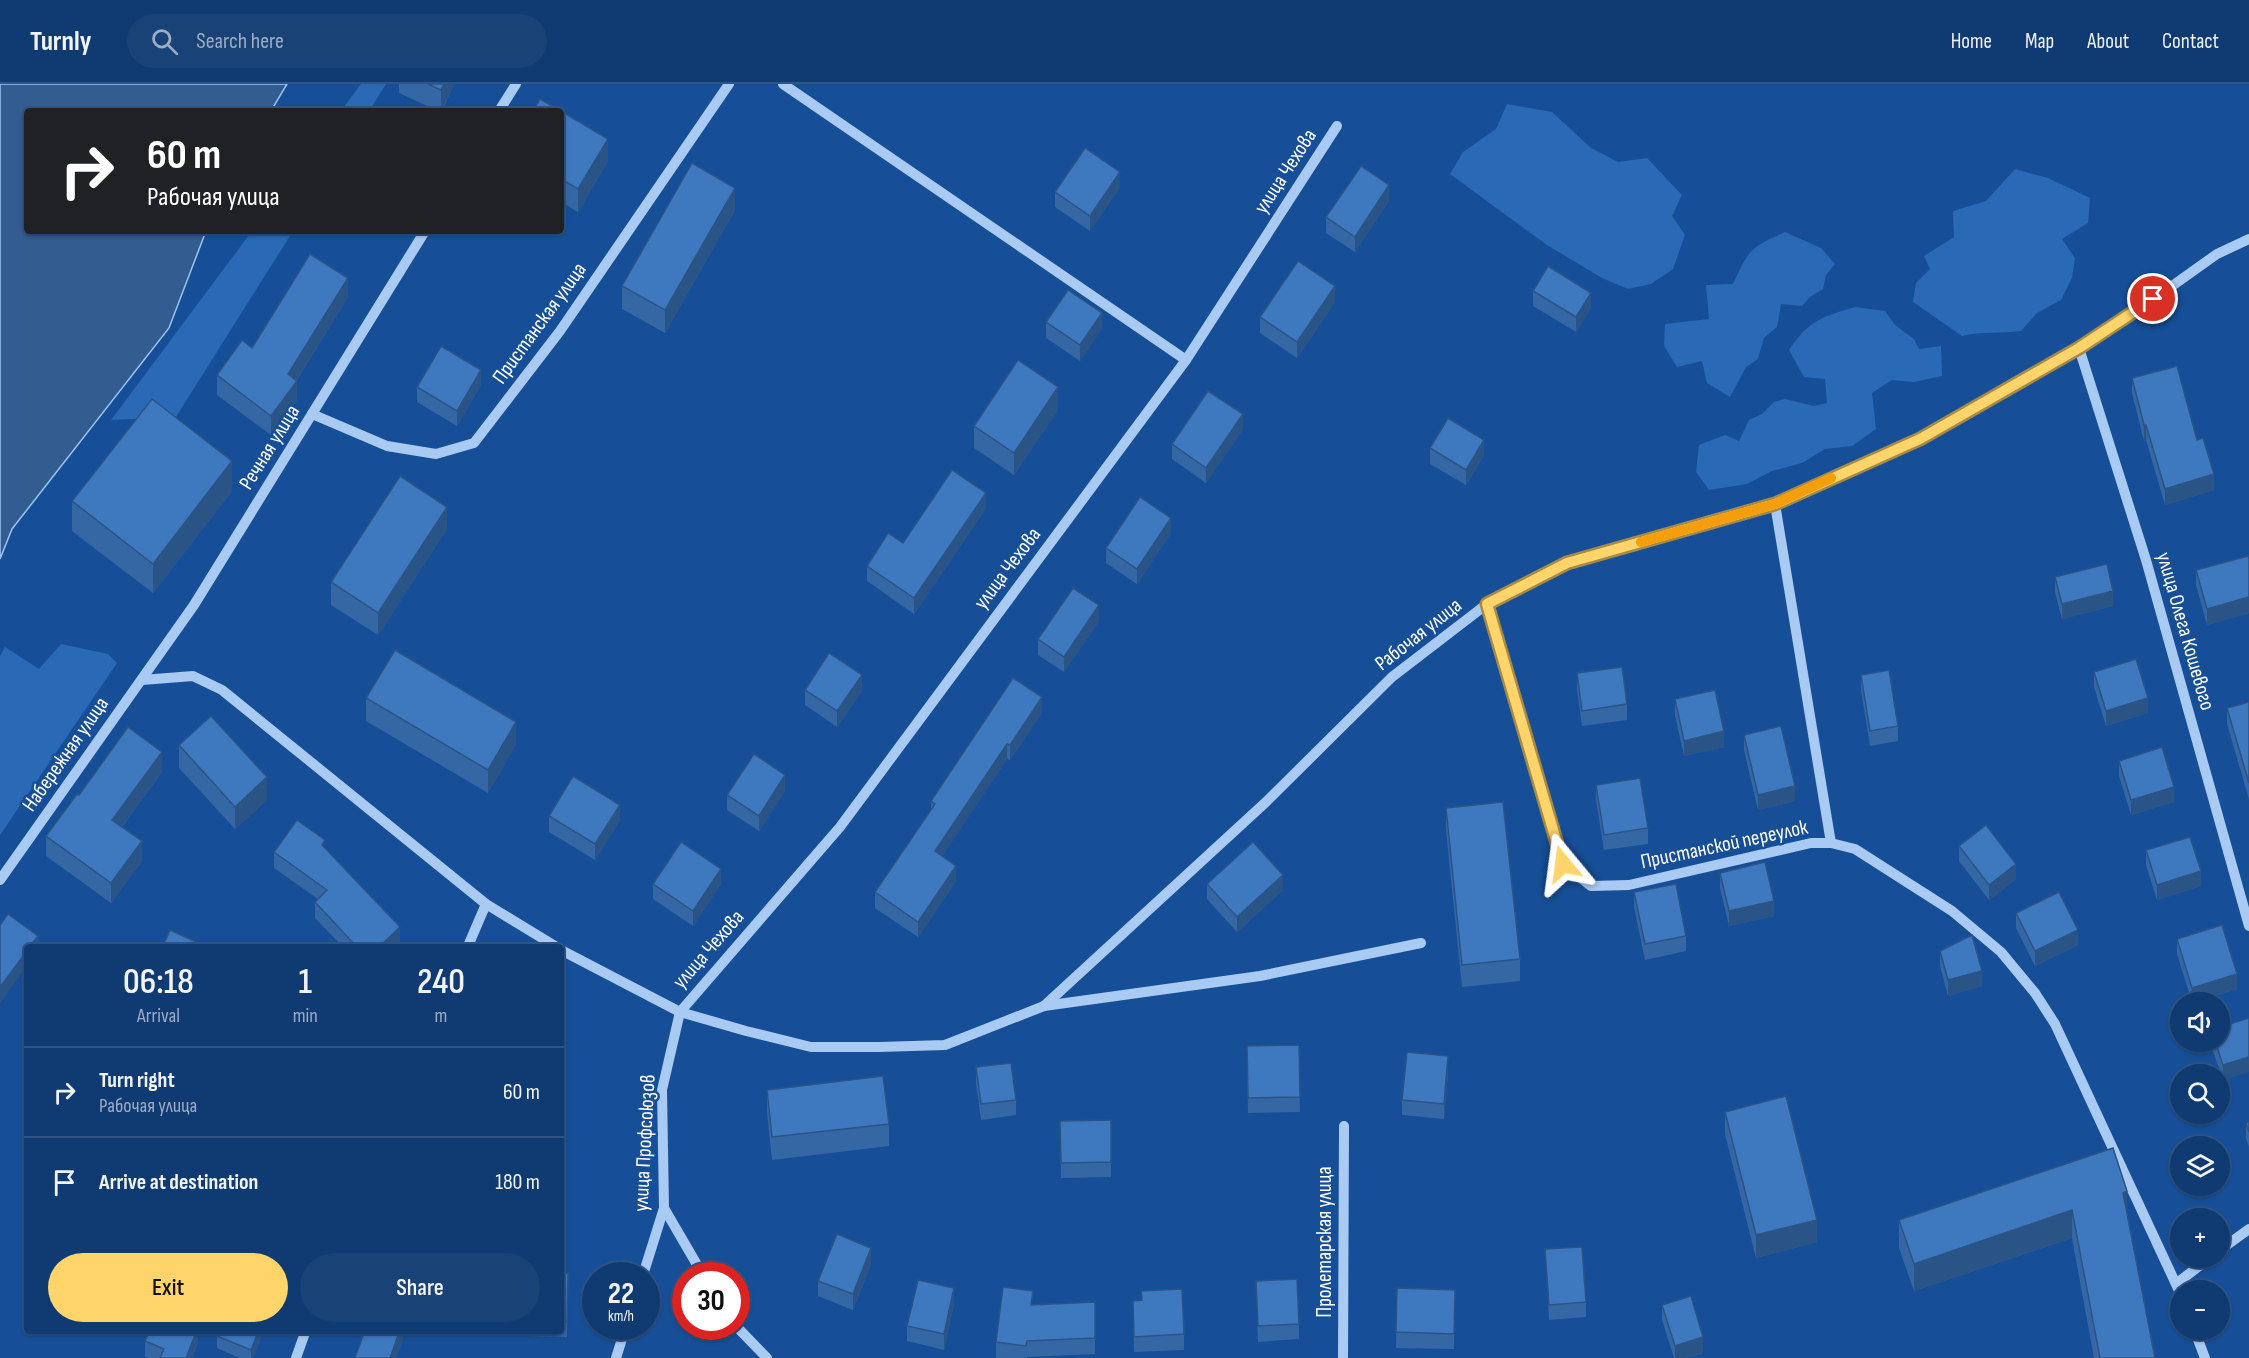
<!DOCTYPE html>
<meta charset="utf-8">
<style>
:root{--surface:#103b72;--page:#194277;--text:#f1f3f6;--muted:#9cadc4;--line:#305584;--accent:#ffd46a}
body{margin:0;font-family:"Sofia Sans Condensed",sans-serif;background:var(--page);color:var(--text);height:100vh;display:flex;flex-direction:column;font-size:22px;white-space:nowrap}
*{box-sizing:border-box;margin:0}
p{font-size:20px;color:var(--muted)}
.icon{flex:none;width:33px;height:33px;fill:none;stroke:currentColor;stroke-width:2;stroke-linecap:round;stroke-linejoin:round}
.map{position:relative;flex:1;overflow:hidden}
.drawer{position:absolute;left:24px;top:860px;width:540px;height:390px;display:flex;flex-direction:column;background:var(--surface);border-radius:6px;box-shadow:0 2px 4px #0004,0 0 0 2px var(--line)}
.drawer>*{flex:none}
.top-card{position:absolute;left:24px;top:24px;width:540px;height:126px;border-radius:6px;box-shadow:0 2px 4px #0004,0 0 0 2px var(--line);background:#202124;color:#fff;overflow:hidden}
.controls{position:absolute;left:2170px;top:908px;display:grid;gap:12px}
.controls a{display:grid;place-items:center;width:60px;height:60px;border-radius:50%;background:var(--surface);box-shadow:0 2px 4px #0004,0 0 0 2px var(--line);font-size:30px}
.speed{position:absolute;left:582px;top:1178px;display:flex;gap:12px;font-size:30px;font-weight:700;text-align:center}
.speed>*{display:grid;place-content:center;width:78px;height:78px;border-radius:50%;background:var(--surface);box-shadow:0 2px 4px #0004,0 0 0 2px var(--line);line-height:1}
.speed small{font-size:15px;font-weight:400}
.speed .limit{border:9px solid #d22;background:#fff;color:#111}
.pin{position:absolute;display:grid;place-items:center;width:51px;height:51px;color:#fff;margin:-26px;border:3px solid #fff;border-radius:50%;box-shadow:0 2px 6px #0007}
.me{position:absolute;width:66px;margin:-33px;rotate:344deg;stroke-linejoin:round;filter:drop-shadow(0 0 4px #0008)}
.turn{display:flex;align-items:center;gap:21px;height:126px;padding:0 24px;font-size:27px}
.turn .icon{width:78px;height:78px;stroke-width:2.5}
.turn b{display:block;font-size:42px;line-height:51px}
.eta{display:flex;justify-content:space-evenly;align-items:center;height:102px;text-align:center}
.eta b{font-size:36px;font-weight:600;line-height:42px}
.action{display:flex;gap:12px;margin-top:auto;padding:12px 24px}
.action a{flex:1;height:69px;border-radius:36px;background:var(--accent);color:#111;font-size:24px;font-weight:600;line-height:69px;text-align:center}
.action a+a{background:var(--page);color:var(--text)}
ul{padding:0;list-style:none}
li{display:flex;align-items:center;gap:18px;height:90px;padding:0 24px;border-top:2px solid var(--line)}
li div{flex:1}
li b{display:block;font-size:22px}
li em{font-style:normal}
header{display:flex;align-items:center;gap:36px;box-sizing:border-box;height:84px;padding:0 30px;background:var(--surface);border-bottom:2px solid var(--line)}
header strong{font-size:28px}
nav{display:flex;gap:33px;margin-inline-start:auto;font-size:21px}
.search{width:420px;height:54px;background:var(--page);display:flex;align-items:center;gap:15px;box-sizing:border-box;padding:0 21px;border-radius:33px;color:var(--muted);font-size:22px}
.map>svg:first-child{display:block}
.green{fill:#2969b6}
.water{fill:#335c91;stroke:#9bc5f4;stroke-width:1.5}
.lines{fill:none;stroke-linecap:round;stroke-linejoin:round}
.minor{stroke:#a9caf2;stroke-width:10}
.wall{fill:#3567a4}
.shaded-wall{fill:#2b5486}
.building{fill:#3e78bf;stroke:#2b5486;stroke-width:1.5}
.route-casing{stroke:#a68a45;stroke-width:15}
.route{stroke:#ffd46a;stroke-width:10}
.slow{stroke:#f59e0b;stroke-width:10}
.labels{text-anchor:middle;stroke-width:5;stroke-linejoin:round;paint-order:stroke}
.street-label{font-size:21px;fill:#fff;stroke:#164f98}
</style>
<header>
<strong>Turnly</strong>
<div class="search"><svg class="icon" aria-label="search" viewBox="0 0 24 24"><circle cx="10" cy="10" r="6"/><path d="M15 15l6 6"/></svg>Search here</div>
<nav><a>Home</a><a>Map</a><a>About</a><a>Contact</a></nav>
</header>
<div class="map">
<svg width="2249" height="1274" viewBox="0 0 2249 1274">
<rect width="100%" height="100%" fill="#164f98"/>
<g class="green">
<path d="M361 0H386L369 27H341Z"/>
<path d="M1507 20 1552 28 1591 64 1618 78 1647 74 1682 111 1672 132 1685 151 1673 185 1651 200 1628 205 1602 194 1547 161 1450 90 1463 68 1496 45Z"/>
<path d="M2015 85 2048 94 2090 114 2088 139 2062 155 2075 174 2072 194 2061 216 2037 229 2021 247C2000 250 1981 247 1962 252L1913 218 1916 199 1930 185 1924 172 1954 153 1953 127 1986 117Z"/>
<path d="M252 147H293L176 333 111 336Z"/>
<path d="M1785 148 1821 164 1835 180 1826 191 1823 205 1810 213 1802 222 1781 220 1777 243 1764 254 1758 275 1746 283 1730 313 1707 299 1702 277 1677 283 1664 262 1665 240 1709 235 1706 201 1733 200C1749 165 1750 164 1785 148Z"/>
<path d="M1855 223 1885 227 1895 241 1914 255 1919 265 1941 262 1942 292 1914 298 1892 296 1872 309 1876 345 1852 362 1825 365 1802 379 1772 387 1747 400 1709 406 1696 388 1699 361 1725 351 1739 357 1749 336 1762 330 1774 318 1785 315 1814 322 1827 319 1825 295 1804 293 1789 266C1809 236 1822 233 1855 223Z"/>
<path d="M61 560 108 570 117 579 0 751V572L5 563 39 585Z"/>
</g>
<path class="water" d="M0 0H287L271 27H27V147H206L169 244 12 445 0 475Z"/>
<g class="lines">
<g class="minor">
<path d="M783 0 1186 276"/>
<path d="M499 27 516 0"/>
<path d="M2079 264 2146 476 2249 842"/>
<path d="M312 330 387 362 436 370 474 359 560 247 729 0"/>
<path d="M1775 420 1831 759"/>
<path d="M1487 520 1563 780 1591 802 1629 801 1811 759H1831L1855 765 1952 827 2001 868 2035 909 2055 940 2181 1211"/>
<path d="M142 596 193 592 222 606 486 820 555 862"/>
<path d="M0 796 194 521 425 147"/>
<path d="M468 862 486 820"/>
<path d="M561 866 680 928 746 947 811 963H879L945 961 1044 922 1260 892 1421 859"/>
<path d="M1044 922 1266 718 1392 593 1487 520 1567 479 1775 420 1920 355 2079 264 2137 227 2217 170 2249 155"/>
<path d="M664 1124 703 1191"/>
<path d="M2220 1166 2249 1145"/>
<path d="M643 1191 664 1124 662 1006 680 928 840 743 1186 276 1337 42"/>
<path d="M2177 1199 2211 1173"/>
<path d="M736 1242 767 1274"/>
<path d="M2194 1245 2205 1274"/>
<path d="M296 1274 306 1246"/>
<path d="M616 1274 626 1242"/>
<path d="M1343 1274 1344 1042"/>
</g>
</g>
<g class="wall">
<path d="M399 0H454L442 27H438L399 9Z"/>
<path d="M561 27 608 77 578 128 561 118Z"/>
<path d="M1120 103 1090 147 1055 123V108Z"/>
<path d="M1389 117 1355 168 1326 149V133Z"/>
<path d="M735 126 665 249 622 225V202Z"/>
<path d="M1533 207 1591 224 1576 248 1533 222Z"/>
<path d="M348 213 297 296V316L271 351 217 311V291L252 264Z"/>
<path d="M1335 218 1297 274 1260 249V233Z"/>
<path d="M1046 238 1102 244 1080 277 1046 254Z"/>
<path d="M2132 294 2197 356 2214 406 2165 421 2146 356 2144 357 2132 309Z"/>
<path d="M481 301 457 342 417 318V303Z"/>
<path d="M1058 326 1014 391 974 364V342Z"/>
<path d="M1243 345 1206 399 1172 375V360Z"/>
<path d="M1430 364 1484 371 1466 401 1430 380Z"/>
<path d="M232 407 153 509 72 447V417Z"/>
<path d="M986 424 914 530 867 497V482L903 459Z"/>
<path d="M447 445 378 551 331 521V498Z"/>
<path d="M1171 449 1137 500 1106 479V464Z"/>
<path d="M2249 475V529L2207 541 2196 501V486Z"/>
<path d="M2055 493 2113 522 2062 535 2055 508Z"/>
<path d="M1099 537 1064 588 1038 571V555Z"/>
<path d="M2094 588 2148 629 2106 642 2094 603Z"/>
<path d="M1577 589 1627 620V636L1582 642 1577 605Z"/>
<path d="M1861 591 1898 642V657L1870 662 1861 606Z"/>
<path d="M805 606 862 607 837 643 805 621Z"/>
<path d="M366 614 516 660 488 709 366 637Z"/>
<path d="M1675 615 1724 663 1684 672 1675 631Z"/>
<path d="M2249 618V715L2227 640V624Z"/>
<path d="M1042 629 1010 676 1007 675 942 772 956 797 918 853 875 824V808L931 726V717Z"/>
<path d="M1744 651 1795 717 1758 726 1744 666Z"/>
<path d="M179 661 267 716 235 745 179 684Z"/>
<path d="M2119 677 2174 718 2131 731 2119 692Z"/>
<path d="M162 688 122 743 142 777 111 819 46 772V752L79 711Z"/>
<path d="M1596 701 1648 744V760L1604 766 1596 716Z"/>
<path d="M785 707 759 747 727 726V711Z"/>
<path d="M1446 724 1520 875V897L1462 903 1446 746Z"/>
<path d="M549 732 620 736 595 776 549 748Z"/>
<path d="M1959 762 2016 795 1989 816 1959 777Z"/>
<path d="M325 764 400 859 396 862H342L315 834V818L318 815 274 784V768Z"/>
<path d="M2146 766 2201 802 2157 816 2146 781Z"/>
<path d="M1720 789 1774 832 1729 842 1720 804Z"/>
<path d="M653 800H721L693 842 653 815Z"/>
<path d="M1207 800 1283 806 1237 848 1207 815Z"/>
<path d="M1634 808 1686 852V867L1645 876 1634 823Z"/>
<path d="M2016 829 2078 861 2035 882 2016 844Z"/>
<path d="M2177 855 2237 905 2195 918H2192L2177 870Z"/>
<path d="M1940 867 1982 902 1948 912 1940 882Z"/>
<path d="M2249 934 2223 996 2211 961V957H2220Z"/>
<path d="M1299 961 1300 1028 1248 1029 1247 962Z"/>
<path d="M976 983 1016 1016V1031L981 1036 976 999Z"/>
<path d="M1448 987 1444 1035 1402 1031V1016Z"/>
<path d="M767 1006 889 1040V1062L772 1076 767 1028Z"/>
<path d="M1725 1028 1817 1158 1756 1174 1725 1050Z"/>
<path d="M1060 1037 1111 1078V1093L1061 1094Z"/>
<path d="M2249 1038V1063L2246 1054V1039Z"/>
<path d="M2113 1064 2155 1274H2094L2072 1154 1914 1207 1899 1164V1136Z"/>
<path d="M561 1067H563L562 1131H561Z"/>
<path d="M1545 1165 1586 1218V1233L1549 1236Z"/>
<path d="M871 1180 853 1226 818 1212V1197Z"/>
<path d="M561 1189H568L567 1253 525 1252V1246H561Z"/>
<path d="M1256 1197 1299 1240V1255L1258 1258Z"/>
<path d="M1397 1204 1455 1206 1454 1265 1396 1264Z"/>
<path d="M1141 1216 1184 1250V1266L1134 1268 1133 1217Z"/>
<path d="M1095 1218V1270L1027 1273V1274H996V1258L1033 1221Z"/>
<path d="M954 1220 944 1266 907 1257V1242Z"/>
<path d="M1662 1221 1703 1269 1686 1274H1674L1662 1236Z"/>
<path d="M198 1246V1259L192 1274H149L145 1273V1257Z"/>
<path d="M219 1246H264L253 1274H240L217 1264V1252Z"/>
</g>
<g class="shaded-wall">
<path d="M444 0H454L441 27V6Z"/>
<path d="M608 55V77L578 128V105Z"/>
<path d="M1120 88V103L1090 147V132Z"/>
<path d="M1389 101V117L1355 168V153Z"/>
<path d="M735 104V126L665 249V226Z"/>
<path d="M348 194V213L291 305 297 297V316L271 351V332L288 290Z"/>
<path d="M1335 202V218L1297 274V258Z"/>
<path d="M1591 209V224L1576 248V233Z"/>
<path d="M1102 229V244L1080 277V261Z"/>
<path d="M481 286V301L457 342V327Z"/>
<path d="M1058 303V326L1014 391V369Z"/>
<path d="M1243 330V345L1206 399V384Z"/>
<path d="M2144 341H2146V356L2144 357Z"/>
<path d="M1484 356V371L1466 401V386Z"/>
<path d="M232 377V407L153 509V480Z"/>
<path d="M2214 390V406L2165 421V405Z"/>
<path d="M986 409V424L914 530V514Z"/>
<path d="M447 423V445L378 551V529Z"/>
<path d="M1171 434V449L1137 500V485Z"/>
<path d="M2113 507V522L2062 535V520Z"/>
<path d="M2249 513V529L2207 541V525Z"/>
<path d="M1099 521V537L1064 588V573Z"/>
<path d="M862 591V607L837 643V627Z"/>
<path d="M1042 613V629L1010 676V661Z"/>
<path d="M2148 614V629L2106 642V627Z"/>
<path d="M516 638V660L488 709V686Z"/>
<path d="M1724 647V663L1684 672V657Z"/>
<path d="M1007 660V675L935 783V767Z"/>
<path d="M162 668V688L112 756V736Z"/>
<path d="M785 691V707L759 747V732Z"/>
<path d="M267 693V716L235 745V723Z"/>
<path d="M1795 702V717L1758 726V711Z"/>
<path d="M2174 703V718L2131 731V716Z"/>
<path d="M620 721V736L595 776V760Z"/>
<path d="M142 757V777L111 819V799Z"/>
<path d="M2016 780V795L1989 816V801Z"/>
<path d="M956 782V797L918 853V838Z"/>
<path d="M721 785V800L693 842V827Z"/>
<path d="M2201 787V802L2157 816V801Z"/>
<path d="M1283 791V806L1237 848V833Z"/>
<path d="M1774 817V832L1729 842V827Z"/>
<path d="M400 843V859L396 862H380Z"/>
<path d="M2078 846V861L2035 882V867Z"/>
<path d="M38 852V862H30Z"/>
<path d="M27 867V882L0 919V903Z"/>
<path d="M1982 887V902L1948 912V896Z"/>
<path d="M2237 890V905L2195 918H2192V904Z"/>
<path d="M1448 972V987L1444 1035V1020Z"/>
<path d="M2249 973V988L2223 996V981Z"/>
<path d="M2127 1107V1135L2123 1109Z"/>
<path d="M2072 1126V1154L1914 1207V1180Z"/>
<path d="M1817 1136V1158L1756 1174V1151Z"/>
<path d="M871 1164V1180L853 1226V1210Z"/>
<path d="M954 1204V1220L944 1266V1250Z"/>
<path d="M197 1246H198V1259L192 1274H186Z"/>
<path d="M259 1246H264L253 1274H251V1266Z"/>
<path d="M400 1246H403V1256L396 1274H390Z"/>
<path d="M1703 1253V1269L1686 1274H1675V1262Z"/>
</g>
<g class="building">
<path d="M428 0H444L441 6Z"/>
<path d="M540 15 561 27H533Z"/>
<path d="M561 27 608 55 578 105 561 95Z"/>
<path d="M1085 64 1120 88 1090 132 1055 108Z"/>
<path d="M692 79 735 104 665 226 622 202Z"/>
<path d="M1361 82 1389 101 1355 153 1326 133Z"/>
<path d="M310 170 348 194 288 290 297 297 271 332 217 291 242 256 252 264Z"/>
<path d="M1298 177 1335 202 1297 258 1260 233Z"/>
<path d="M1548 182 1591 209 1576 233 1533 207Z"/>
<path d="M1068 206 1102 229 1080 261 1046 238Z"/>
<path d="M441 262 481 286 457 327 417 303Z"/>
<path d="M1018 276 1058 303 1014 369 974 342Z"/>
<path d="M2177 282 2197 356 2203 354 2214 390 2165 405 2146 341H2144L2132 294Z"/>
<path d="M1208 307 1243 330 1206 384 1172 360Z"/>
<path d="M152 315 232 377 153 480 72 417Z"/>
<path d="M1448 334 1484 356 1466 386 1430 364Z"/>
<path d="M952 386 986 409 914 514 867 482 888 449 903 459Z"/>
<path d="M400 392 447 423 378 529 331 498Z"/>
<path d="M1140 413 1171 434 1137 485 1106 464Z"/>
<path d="M2248 472 2249 475V513L2207 525 2196 486Z"/>
<path d="M2107 480 2113 507 2062 520 2055 493Z"/>
<path d="M1073 504 1099 521 1064 573 1038 555Z"/>
<path d="M395 566 516 638 488 686 366 614Z"/>
<path d="M829 569 862 591 837 627 805 606Z"/>
<path d="M2136 575 2148 614 2106 627 2094 588Z"/>
<path d="M1622 583 1627 620 1582 627 1577 589Z"/>
<path d="M1889 586 1898 642 1870 647 1861 591Z"/>
<path d="M1013 594 1042 613 1010 661 1007 660 935 767 956 782 918 838 875 808 935 720 931 717Z"/>
<path d="M1715 606 1724 647 1684 657 1675 615Z"/>
<path d="M2249 618V699L2227 624Z"/>
<path d="M211 632 267 693 235 723 179 661Z"/>
<path d="M1781 642 1795 702 1758 711 1744 651Z"/>
<path d="M128 643 162 668 112 736 142 757 111 799 46 752 77 710 79 711Z"/>
<path d="M2162 663 2174 703 2131 716 2119 677Z"/>
<path d="M754 670 785 691 759 732 727 711Z"/>
<path d="M573 692 620 721 595 760 549 732Z"/>
<path d="M1640 694 1648 744 1604 751 1596 701Z"/>
<path d="M1503 718 1520 875 1462 881 1446 724Z"/>
<path d="M297 736 325 756 322 761 400 843 380 862H356L315 818 327 806 274 768Z"/>
<path d="M1986 741 2016 780 1989 801 1959 762Z"/>
<path d="M2190 753 2201 787 2157 801 2146 766Z"/>
<path d="M681 758 721 785 693 827 653 800Z"/>
<path d="M1253 758 1283 791 1237 833 1207 800Z"/>
<path d="M1765 778 1774 817 1729 827 1720 789Z"/>
<path d="M1676 800 1686 852 1645 860 1634 808Z"/>
<path d="M2059 808 2078 846 2035 867 2016 829Z"/>
<path d="M8 830 38 852 30 862H27V867L0 903V841Z"/>
<path d="M2222 841 2237 890 2192 904 2177 855Z"/>
<path d="M170 846 205 862H163Z"/>
<path d="M1972 851 1982 887 1948 896 1940 867Z"/>
<path d="M2249 934V973L2223 981 2215 957H2220V943Z"/>
<path d="M1299 961 1300 1013 1248 1014 1247 962Z"/>
<path d="M1407 968 1448 972 1444 1020 1402 1016Z"/>
<path d="M1011 979 1016 1016 981 1020 976 983Z"/>
<path d="M883 992 889 1040 772 1053 767 1006Z"/>
<path d="M1786 1012 1817 1136 1756 1151 1725 1028Z"/>
<path d="M1111 1036V1078L1061 1079 1060 1037Z"/>
<path d="M2249 1038V1048L2246 1039Z"/>
<path d="M2113 1064 2127 1107 2123 1109 2155 1274H2100L2072 1126 1914 1180 1899 1136Z"/>
<path d="M561 1067H563L562 1116H561Z"/>
<path d="M837 1150 871 1164 853 1210 818 1197Z"/>
<path d="M1582 1163 1586 1218 1549 1221 1545 1165Z"/>
<path d="M561 1189H568L567 1238 561 1237Z"/>
<path d="M1297 1195 1299 1240 1258 1242 1256 1197Z"/>
<path d="M918 1196 954 1204 944 1250 907 1242Z"/>
<path d="M1003 1203 1033 1207 1031 1221 1095 1218V1254L1027 1257 1026 1262 996 1258Z"/>
<path d="M1397 1204 1455 1206 1454 1250 1396 1248Z"/>
<path d="M1182 1205 1184 1250 1134 1253 1133 1217 1142 1216 1141 1207Z"/>
<path d="M1691 1212 1703 1253 1675 1262 1662 1221Z"/>
<path d="M150 1246H197L186 1274H160L164 1265 145 1257Z"/>
<path d="M219 1246H259L251 1266 217 1252Z"/>
<path d="M365 1246H400L390 1274H355Z"/>
</g>
<g class="lines">
<g class="route-casing">
<path id="route" d="M1563 780 1487 520 1567 479 1775 420 1920 355 2079 264 2153 215"/>
</g>
<use href="#route" class="route"/>
<path class="slow" d="M1641 458 1775 420 1831 394"/>
</g>
<g class="labels">
<g class="street-label">
<text transform="translate(1285 87) rotate(-57)" y="7">улица Чехова</text>
<text transform="translate(539 239) rotate(-54)" y="7">Пристанская улица</text>
<text transform="translate(269 363) rotate(-58)" y="7">Речная улица</text>
<text transform="translate(1007 484) rotate(-53)" y="7">улица Чехова</text>
<text transform="translate(2186 547) rotate(74)" y="7">улица Олега Кошевого</text>
<text transform="translate(1418 550) rotate(-38)" y="7">Рабочая улица</text>
<text transform="translate(65 670) rotate(-55)" y="7">Набережная улица</text>
<text transform="translate(1724 760) rotate(-12)" y="7">Пристанской переулок</text>
<text transform="translate(708 865) rotate(-49)" y="7">улица Чехова</text>
<text transform="translate(644 1059) rotate(-87)" y="7">улица Профсоюзов</text>
<text transform="translate(1324 1158) rotate(-90)" y="7">Пролетарская улица</text>
</g>
</g>
</svg>
<div class="controls">
<a><svg class="icon" aria-label="sound" viewBox="0 0 24 24"><path d="M4 9h4l5-4v14l-5-4H4zM17 9q2 3 0 6"/></svg></a>
<a><svg class="icon" aria-label="search" viewBox="0 0 24 24"><circle cx="10" cy="10" r="6"/><path d="M15 15l6 6"/></svg></a>
<a><svg class="icon" aria-label="layers" viewBox="0 0 24 24"><path d="M12 4l9 5-9 5-9-5zM3 14l9 5 9-5"/></svg></a>
<a>+</a>
<a>−</a>
</div>
<div class="speed"><div>22<small>km/h</small></div><div class="limit">30</div></div>
<div class="pin" style="left:2153px;top:215px;background:#d93025"><svg class="icon" aria-label="arrive" viewBox="0 0 24 24"><path d="M6 21V4h12l-3 4 3 4H6"/></svg></div>
<svg class="me" style="left:1563px;top:780px" viewBox="-20 -20 40 40"><path d="M0-17L14 15 0 8-14 15z" fill="#ffd46a" stroke="#fff" stroke-width="4"/></svg>
<div class="top-card">
<div class="turn"><svg class="icon" aria-label="right" viewBox="0 0 24 24"><path d="M7 20v-9h11M14 6l5 5-5 5"/></svg><div><b>60 m</b>Рабочая улица</div></div>
</div>
<section class="drawer">
<div class="eta">
<div><b>06:18</b><p>Arrival</p></div>
<div><b>1</b><p>min</p></div>
<div><b>240</b><p>m</p></div>
</div>
<ul>
<li><svg class="icon" aria-label="right" viewBox="0 0 24 24"><path d="M7 20v-9h11M14 6l5 5-5 5"/></svg><div><b>Turn right</b><p>Рабочая улица</p></div><em>60 m</em></li>
<li><svg class="icon" aria-label="arrive" viewBox="0 0 24 24"><path d="M6 21V4h12l-3 4 3 4H6"/></svg><div><b>Arrive at destination</b></div><em>180 m</em></li>
</ul>
<div class="action"><a>Exit</a><a>Share</a></div>
</section>
</div>
